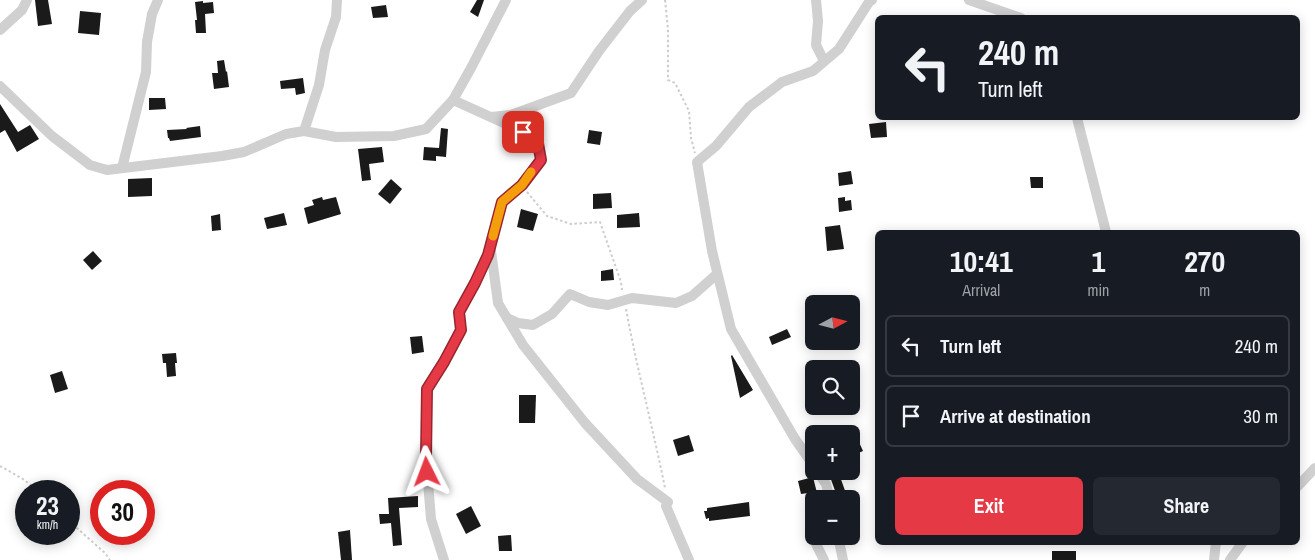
<!DOCTYPE html>
<meta charset="utf-8">
<style>
:root{--surface:#171b24;--page:#242831;--text:#f1f3f6;--muted:#9ea1a6;--line:#363941;--accent:#e63946}
body{margin:0;font-family:"Archivo Narrow",sans-serif;background:var(--page);color:var(--text);height:100vh;display:flex;flex-direction:column;font-size:19px;white-space:nowrap}
*{box-sizing:border-box;margin:0}
p{font-size:16px;color:var(--muted)}
.icon{flex:none;width:28px;height:28px;fill:none;stroke:currentColor;stroke-width:2;stroke-linecap:round;stroke-linejoin:round}
.map{position:relative;flex:1;overflow:hidden}
.sheet{position:absolute;left:875px;top:230px;width:425px;height:315px;display:flex;flex-direction:column;background:var(--surface);border-radius:8px;box-shadow:0 2px 12px #0003}
.sheet>*{flex:none}
.guide{position:absolute;left:875px;top:15px;width:425px;height:105px;border-radius:8px;box-shadow:0 2px 12px #0003;background:#171b24;color:var(--text);overflow:hidden}
.needle{width:32px;rotate:83deg}
.controls{position:absolute;left:805px;top:295px;display:grid;gap:10px}
.controls a{display:grid;place-items:center;width:55px;height:55px;border-radius:8px;background:var(--surface);box-shadow:0 2px 12px #0003;font-size:25px}
.speed{position:absolute;left:15px;top:480px;display:flex;gap:10px;font-size:25px;font-weight:700;text-align:center}
.speed>*{display:grid;place-content:center;width:65px;height:65px;border-radius:50%;background:var(--surface);box-shadow:0 2px 12px #0003;line-height:1}
.speed small{font-size:12px;font-weight:400}
.speed .limit{border:8px solid #d22;background:#fff;color:#111}
.pin{position:absolute;display:grid;place-items:center;width:42px;height:42px;color:#fff;margin:-21px;border-radius:10px;box-shadow:0 2px 8px #0006}
.me{position:absolute;width:55px;margin:-28px;rotate:357deg;stroke-linejoin:round;filter:drop-shadow(0 0 4px #0008)}
.turn{display:flex;align-items:center;gap:18px;height:105px;padding:0 20px;font-size:22px}
.turn .icon{width:65px;height:65px;stroke-width:2.5}
.turn b{display:block;font-size:35px;line-height:42px}
.eta{display:flex;justify-content:space-evenly;align-items:center;height:85px;text-align:center}
.eta b{font-size:30px;font-weight:700;line-height:35px}
.action{display:flex;gap:10px;margin-top:auto;padding:10px 20px}
.action a{flex:1;height:58px;border-radius:8px;background:var(--accent);color:#fff;font-size:20px;font-weight:700;line-height:58px;text-align:center}
.action a+a{background:var(--page);color:var(--text)}
ul{padding:0;list-style:none}
li{display:flex;align-items:center;gap:15px;height:62px;margin:0 10px 8px;padding:0 10px;border:2px solid var(--line);border-radius:8px}
li div{flex:1}
li b{display:block;font-size:19px}
li em{font-style:normal}
.map>svg:first-child{display:block}
.building{fill:#1a1a1a}
.lines{fill:none;stroke-linecap:round;stroke-linejoin:round}
.path{stroke:#cdcdcd;stroke-width:2;stroke-dasharray:2.5 2.5;stroke-linecap:butt}
.street{stroke:#d0d0d0;stroke-width:10}
.route-casing{stroke:#96252e;stroke-width:12}
.route{stroke:#e63946;stroke-width:9}
.slow{stroke:#f59e0b;stroke-width:9}
</style>
<div class="map">
<svg width="1315" height="560" viewBox="0 0 1315 560">
<rect width="100%" height="100%" fill="#fff"/>
<g class="building">
<path d="M35 0H48L52 24 38 26Z"/>
<path d="M477 0H484L478 17 470 12Z"/>
<path d="M203 1V3L213 2 214 13 205 14 206 33H196L195 20H197L195 2Z"/>
<path d="M386 5 388 17 373 18 371 7Z"/>
<path d="M80 11 101 13 99 35 78 33Z"/>
<path d="M224 60 226 72 227 71 229 87 214 89 212 73H218L217 61Z"/>
<path d="M303 78 305 93 296 95 295 88 281 89 280 81Z"/>
<path d="M149 98H165L166 109 149 110Z"/>
<path d="M0 104 18 132 30 125 39 139 17 152 5 130 0 133Z"/>
<path d="M886 122 887 137 871 138 869 124Z"/>
<path d="M200 126 201 137 170 141 169 138H168L167 130 187 129 186 128Z"/>
<path d="M441 128 448 129 446 157 436 156V161L423 160 424 147 439 148Z"/>
<path d="M589 130 602 132 600 145 587 143Z"/>
<path d="M382 147 384 162 369 164 371 180 362 181 358 149Z"/>
<path d="M851 171 853 184 839 186 838 173Z"/>
<path d="M1030 177H1043V188H1031Z"/>
<path d="M152 178V196L128 197V179Z"/>
<path d="M391 179 402 189 390 204 378 194Z"/>
<path d="M611 193 612 208 593 209V194Z"/>
<path d="M322 197 323 200 336 197 341 214 308 224 304 208 314 205 312 200Z"/>
<path d="M845 197V201L851 200 852 210 839 212 838 198Z"/>
<path d="M521 209 538 214 533 231 517 227Z"/>
<path d="M284 213 287 225 267 229 264 218Z"/>
<path d="M639 213 640 227 617 228V215Z"/>
<path d="M220 214 221 230 212 231 211 216Z"/>
<path d="M840 225 844 249 827 251 825 227Z"/>
<path d="M93 251 102 261 92 270 83 260Z"/>
<path d="M613 269 614 280 601 281V271Z"/>
<path d="M787 329 791 337 772 345 769 337Z"/>
<path d="M422 336 424 352 412 354 410 337Z"/>
<path d="M176 353 177 363H175L176 376 167 377 166 363H163L162 354Z"/>
<path d="M732 355 753 390 740 398 731 356Z"/>
<path d="M62 371 68 389 55 393 50 375Z"/>
<path d="M519 395H536L535 423H519Z"/>
<path d="M689 435 694 451 678 456 673 440Z"/>
<path d="M858 440 863 451 851 456V443Z"/>
<path d="M835 471H838L848 499H838L829 474Z"/>
<path d="M813 477 817 493 809 496 808 493 801 494 798 481Z"/>
<path d="M418 496V507L399 508 402 545 393 546 391 523 380 524 379 514H389L388 498Z"/>
<path d="M749 502 750 516 709 521V518L706 519 704 511H707V508Z"/>
<path d="M471 506 481 526 466 534 456 514Z"/>
<path d="M350 530 352 560H341L338 532Z"/>
<path d="M511 535 512 551H499L498 536Z"/>
<rect x="1052" y="551" width="24" height="9"/>
</g>
<g class="lines">
<g class="path">
<path d="M665 0 668 29V80L675 83 689 111 691 138 695 153"/>
<path d="M527 192 547 216 571 224 600 222 621 282 622 290"/>
<path d="M626 309C637 369 653 428 665 488"/>
<path d="M0 466 23 479 38 491"/>
<path d="M69 521 105 553 110 560"/>
</g>
<g class="street">
<path d="M816 0 818 21 816 45 824 61"/>
<path d="M969 0 1021 18"/>
<path d="M0 30 22 10 27 0"/>
<path d="M0 86 52 136 90 165 107 170 222 156 244 152 286 134 304 131 336 137 394 136 426 129 453 100 471 68 506 0"/>
<path d="M491 117 511 115 571 93 599 51 630 11 642 0"/>
<path d="M1077 118 1106 232"/>
<path d="M304 131 319 85 325 50 336 17 337 0"/>
<path d="M122 168 146 72 147 42 152 14 158 0"/>
<path d="M491 251 498 303 523 345 585 423 637 479 668 502 666 506 689 560"/>
<path d="M507 318 518 323 533 325 552 314 570 294 589 302 608 305 632 298 676 303 692 296 717 274"/>
<path d="M814 466 795 439 731 329 712 251 697 162 716 146 749 107 782 82 813 71 839 49 869 2 872 0"/>
<path d="M817 471 826 484 830 499"/>
<path d="M1298 486 1315 468"/>
<path d="M817 536 816 544 824 560"/>
<path d="M838 536 843 560"/>
<path d="M444 560 431 519 426 457 427 389 444 362 461 330 459 311 475 283 488 255 502 202 522 185 541 159 537 138 453 100"/>
<path d="M1214 560 1216 542"/>
<path d="M1230 560 1243 542"/>
</g>
</g>
<g class="lines">
<g class="route-casing">
<path id="route" d="M427 472 426 457 427 389 444 362 461 330 459 312 475 283 488 255 502 202 522 185 541 160 537 138 523 132"/>
</g>
<use href="#route" class="route"/>
<path class="slow" d="M493 236 502 202 522 185 531 172"/>
</g>
</svg>
<div class="controls">
<a><svg class="needle" viewBox="-14 -14 28 28"><path d="M0-13l5 13h-10z" fill="#e53935"/><path d="M0 13l5-13h-10z" fill="#9ea1a6"/></svg></a>
<a><svg class="icon" aria-label="search" viewBox="0 0 24 24"><circle cx="10" cy="10" r="6"/><path d="M15 15l6 6"/></svg></a>
<a>+</a>
<a>−</a>
</div>
<div class="speed"><div>23<small>km/h</small></div><div class="limit">30</div></div>
<div class="pin" style="left:523px;top:132px;background:#d93025"><svg class="icon" aria-label="arrive" viewBox="0 0 24 24"><path d="M6 21V4h12l-3 4 3 4H6"/></svg></div>
<svg class="me" style="left:427px;top:472px" viewBox="-20 -20 40 40"><path d="M0-17L14 15 0 8-14 15z" fill="#e63946" stroke="#fff" stroke-width="4"/></svg>
<div class="guide">
<div class="turn"><svg class="icon" aria-label="left" viewBox="0 0 24 24"><path d="M17 20v-9H6M10 6l-5 5 5 5"/></svg><div><b>240 m</b>Turn left</div></div>
</div>
<section class="sheet">
<div class="eta">
<div><b>10:41</b><p>Arrival</p></div>
<div><b>1</b><p>min</p></div>
<div><b>270</b><p>m</p></div>
</div>
<ul>
<li><svg class="icon" aria-label="left" viewBox="0 0 24 24"><path d="M17 20v-9H6M10 6l-5 5 5 5"/></svg><div><b>Turn left</b></div><em>240 m</em></li>
<li><svg class="icon" aria-label="arrive" viewBox="0 0 24 24"><path d="M6 21V4h12l-3 4 3 4H6"/></svg><div><b>Arrive at destination</b></div><em>30 m</em></li>
</ul>
<div class="action"><a>Exit</a><a>Share</a></div>
</section>
</div>
